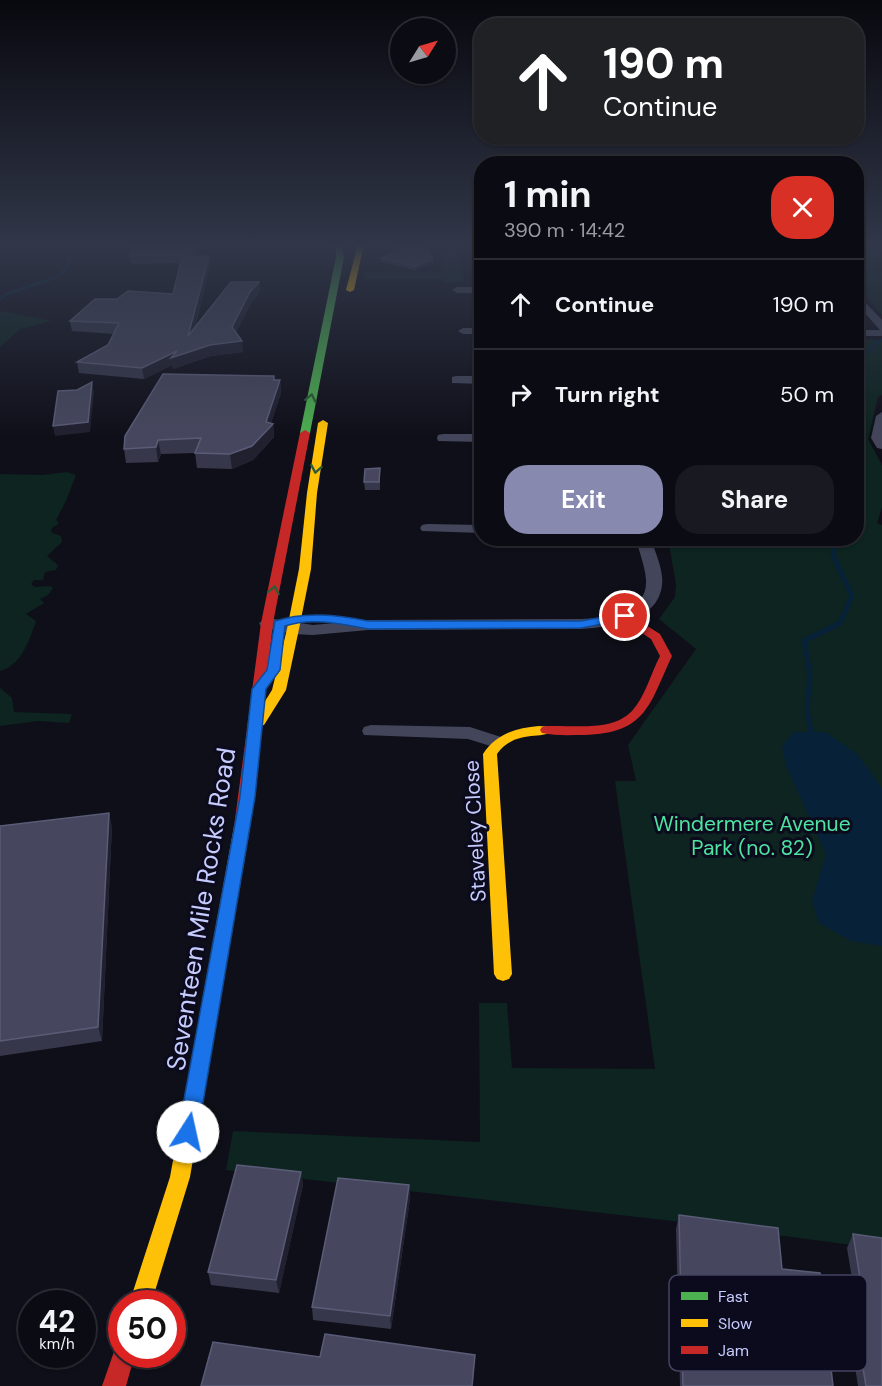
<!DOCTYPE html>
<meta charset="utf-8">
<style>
:root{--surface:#0b0b13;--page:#191921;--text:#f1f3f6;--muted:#9a9ba0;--line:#2b2b33;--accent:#878aae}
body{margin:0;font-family:"DM Sans",sans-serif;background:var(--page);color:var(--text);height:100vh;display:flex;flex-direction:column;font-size:22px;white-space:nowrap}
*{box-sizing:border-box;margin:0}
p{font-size:20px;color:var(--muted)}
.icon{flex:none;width:33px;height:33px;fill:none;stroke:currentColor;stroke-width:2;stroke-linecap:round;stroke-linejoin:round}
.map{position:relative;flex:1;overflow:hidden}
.drawer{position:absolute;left:474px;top:156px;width:390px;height:390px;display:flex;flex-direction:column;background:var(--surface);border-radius:24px;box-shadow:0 2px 4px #0004,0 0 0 2px var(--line)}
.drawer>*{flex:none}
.hud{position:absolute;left:474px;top:18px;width:390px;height:126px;border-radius:24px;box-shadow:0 2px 4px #0004,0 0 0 2px var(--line);background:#202124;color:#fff;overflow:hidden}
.needle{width:39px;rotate:53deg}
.buttons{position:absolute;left:390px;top:18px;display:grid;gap:12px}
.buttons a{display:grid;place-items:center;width:66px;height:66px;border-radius:50%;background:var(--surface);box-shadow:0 2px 4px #0004,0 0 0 2px var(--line);font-size:30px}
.speed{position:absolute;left:18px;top:1290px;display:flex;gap:12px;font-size:30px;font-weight:700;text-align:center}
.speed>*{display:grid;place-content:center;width:78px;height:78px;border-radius:50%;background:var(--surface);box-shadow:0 2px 4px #0004,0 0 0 2px var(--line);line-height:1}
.speed small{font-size:15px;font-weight:400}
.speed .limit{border:9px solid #d22;background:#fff;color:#111}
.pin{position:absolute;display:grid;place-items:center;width:51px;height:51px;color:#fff;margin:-26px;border:3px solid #fff;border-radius:50%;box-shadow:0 2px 6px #0007}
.me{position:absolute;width:66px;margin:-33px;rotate:10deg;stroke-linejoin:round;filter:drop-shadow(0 0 4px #0008)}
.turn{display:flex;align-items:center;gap:21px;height:126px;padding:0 30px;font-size:27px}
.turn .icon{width:78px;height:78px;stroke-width:2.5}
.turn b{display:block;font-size:42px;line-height:51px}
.round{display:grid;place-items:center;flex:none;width:63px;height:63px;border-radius:24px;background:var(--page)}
.head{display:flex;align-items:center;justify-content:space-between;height:102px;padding:0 30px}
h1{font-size:36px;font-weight:700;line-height:45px}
.primary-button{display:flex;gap:12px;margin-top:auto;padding:12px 30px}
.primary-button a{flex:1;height:69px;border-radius:24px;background:var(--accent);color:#fff;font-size:24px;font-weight:700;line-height:69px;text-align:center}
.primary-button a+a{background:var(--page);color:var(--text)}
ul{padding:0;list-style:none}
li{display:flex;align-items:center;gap:18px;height:90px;padding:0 30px;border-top:2px solid var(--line)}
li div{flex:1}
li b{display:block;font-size:22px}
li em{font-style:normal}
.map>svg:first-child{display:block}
.green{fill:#0d2420}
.water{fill:#072238}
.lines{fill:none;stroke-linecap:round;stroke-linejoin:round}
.stream-far2{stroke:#072238;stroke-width:3}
.stream-far1{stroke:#072238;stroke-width:4}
.stream{stroke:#072238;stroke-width:5}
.street{fill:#43465a;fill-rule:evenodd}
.fast{fill:#4caf50;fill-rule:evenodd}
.slow{fill:#ffc107;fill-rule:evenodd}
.jam{fill:#c62828;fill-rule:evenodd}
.wall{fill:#36374b}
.shaded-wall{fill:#20202f}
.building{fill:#46475e;stroke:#5a5c77;stroke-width:1.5}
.oneway{stroke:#2c5d36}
.route{fill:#1a73e8;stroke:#114b97;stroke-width:1.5}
.labels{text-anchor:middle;stroke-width:6;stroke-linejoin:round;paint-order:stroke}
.park-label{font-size:21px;fill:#4ee3a0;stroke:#0b0b1d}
.street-label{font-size:21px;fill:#c7ccff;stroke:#0b0b1d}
.near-street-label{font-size:26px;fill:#c7ccff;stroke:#0b0b1d}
.key{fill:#0b0b1d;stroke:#434561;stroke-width:1.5}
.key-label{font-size:16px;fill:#c7ccff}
</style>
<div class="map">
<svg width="882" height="1386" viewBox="0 0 882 1386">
<rect width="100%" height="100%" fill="#0f0f19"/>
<g class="green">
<path d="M856 244H882V315L857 285Z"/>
<path d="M455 248 465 282 443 283 442 279H363L366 272H443V250Z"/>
<path d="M0 311 52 321 20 329 0 347Z"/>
<path d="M857 339 882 340V395L878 397 868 439 882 465V507L877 523 882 525V1249L681 1222 226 1170 233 1131 480 1142 479 1003H507L512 1068 655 1069 615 781H636L628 745 696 649 659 619 675 597 676 584 668 539 856 538Z"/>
<path d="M67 472 76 475 66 501 56 520 59 523 51 529 52 533 61 536 62 542 47 556 58 565 56 570 45 572 43 580H34L31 584 35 587 50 586 53 588 48 595 40 599 44 603 26 614 36 621C30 639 21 666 0 671V474L43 475Z"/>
<path d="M0 688 12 698 14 712 72 714 69 723 38 721 0 726Z"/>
</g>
<path class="water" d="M794 732H826L858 755 882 788V946L851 941 819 923 812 901 826 854 786 766 782 746Z"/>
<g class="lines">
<g class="stream-far2">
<path d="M0 299 6 294 57 277C64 272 69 266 70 258L62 244"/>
<path d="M856 360 881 340"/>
</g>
<g class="stream-far1">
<path d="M856 463 863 476 856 488"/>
<path d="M834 543V538"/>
</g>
<path class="stream" d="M812 737 807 711 810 675 804 641 840 623 852 596 833 555 834 542"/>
<g class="street">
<path d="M482 287V293H457L452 290 457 287Z"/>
<path d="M856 293 882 320V336H856V330H880L856 303Z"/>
<path d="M482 328V334H463L458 331 463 328Z"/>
<path d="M456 376H482V384L452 383V377Z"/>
<path d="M882 412V449L877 448 871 438 876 416Z"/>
<path d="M443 434H482V442L438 441 437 438 438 435Z"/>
<path d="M427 524 482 525V533L422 531 420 528 422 525Z"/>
<path d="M636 538H651C655 553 664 570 662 585 658 622 610 627 581 629L368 630 313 635 292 634 261 627 259 623 267 618 313 625 368 620 581 619C606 618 648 613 646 580 645 566 639 552 636 538Z"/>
<path d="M371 725 470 727 504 738 506 742 504 746 497 748 468 739 364 735 362 731 364 727Z"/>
</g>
<path class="fast" d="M330 244H337L342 250 344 257 310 433 305 436 300 433 336 257V251Z"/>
<g class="slow">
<path d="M358 244H364L354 290 350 292 346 290Z"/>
<path d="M323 420 328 423 317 493 311 569 299 629 286 690 264 725 259 726 252 722 272 690 287 629 299 569 307 493 318 423Z"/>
<path d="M539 726 552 727 554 730C543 741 516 728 497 754L512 974 509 979 503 981 497 979 494 974 483 754C496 734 515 728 539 726Z"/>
<path d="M242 822 247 823 250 827 190 1177 151 1304H129L170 1177 234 827 237 823Z"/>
</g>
<g class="jam">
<path d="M305 430 310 433 273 623 250 827 247 831H237L234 827 261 623 300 433Z"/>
<path d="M625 612 660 634 672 656C649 705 647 733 584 735 571 735 555 736 542 733L540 730 542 727 547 726C574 725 612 732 632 711 645 697 651 673 660 656L651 639 621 619 619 616Z"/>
<path d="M122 1343V1354H135L126 1386H102L116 1346Z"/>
</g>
</g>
<g class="wall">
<path d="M134 244H199L196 256H209L210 266 195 328 259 282 260 292 251 303 236 332 243 352 211 356 173 369 172 365 144 379 79 373 77 362 108 345 114 334 72 331 70 321 117 299 173 294 180 263 131 264 129 256Z"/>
<path d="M392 244H424L433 263 415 270 381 262V258L395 252Z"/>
<path d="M274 380H280L281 393 271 423 273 424 274 437 253 460 232 469 197 468 195 453 161 454 158 462 126 463 124 449Z"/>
<path d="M380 468V490H365L364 482Z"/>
<path d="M0 826H112L102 1041 0 1056Z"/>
<path d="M301 1172 303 1185 279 1293 211 1285 208 1272Z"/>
<path d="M409 1185 410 1199 391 1329 313 1320 312 1307Z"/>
<path d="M679 1215 782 1269 833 1386H680L676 1229Z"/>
<path d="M853 1234 882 1386H858L849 1328 854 1315H858L847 1248Z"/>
</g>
<g class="shaded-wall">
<path d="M196 244H199V245L194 263 192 254Z"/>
<path d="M209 256 210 266 190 347 188 336Z"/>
<path d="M433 259V263L415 270V266Z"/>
<path d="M259 282 260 292 251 303 233 338 232 327 250 292Z"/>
<path d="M242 341 243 352 211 356 173 369 172 365 144 379 142 368 177 351 210 345Z"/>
<path d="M280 380 281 393 270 426 273 424 274 437 253 460 232 469 230 454 266 422Z"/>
<path d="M92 382 94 393 90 432 55 436 53 426Z"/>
<path d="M158 440 161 454 158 462 156 447Z"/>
<path d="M109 813 112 826 102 1041 98 1027Z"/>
<path d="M301 1172 303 1185 279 1293 276 1280Z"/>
<path d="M409 1185 410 1199 391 1329 390 1316Z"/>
<path d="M475 1355 473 1386H472Z"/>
</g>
<g class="building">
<path d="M134 244H196L192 254 129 256Z"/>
<path d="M394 244H424L433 259 415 266 381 258 396 252Z"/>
<path d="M209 256 188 336 231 282H259L250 292 232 327 242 341 210 345 171 358 177 351 142 368 77 362 108 345 119 323 70 321 95 299H117L128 291 173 294 182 257Z"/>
<path d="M163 374 274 376V380H280L266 422 273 424 252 446 230 454 195 453 201 438 158 440 156 447 124 449 125 436Z"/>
<path d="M92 382 88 422 53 426 58 391 77 390Z"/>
<path d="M380 468 379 482H364L365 469Z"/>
<path d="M109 813 98 1027 0 1041V826Z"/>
<path d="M237 1165 301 1172 276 1280 208 1272Z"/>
<path d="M338 1178 409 1185 390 1316 312 1307Z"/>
<path d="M679 1215 778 1228 782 1269 820 1273 833 1386H683Z"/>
<path d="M853 1234 882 1238V1386H866L854 1315 866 1316Z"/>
<path d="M325 1334 475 1355 472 1386H201L213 1342 320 1357Z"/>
</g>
<defs><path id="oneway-chevron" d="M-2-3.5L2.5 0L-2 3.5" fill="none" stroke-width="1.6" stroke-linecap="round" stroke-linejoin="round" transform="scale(1.5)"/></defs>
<g class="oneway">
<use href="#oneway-chevron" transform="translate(311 398) rotate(-78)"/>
<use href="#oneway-chevron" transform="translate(316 469) rotate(100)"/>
<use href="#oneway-chevron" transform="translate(274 590) rotate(-79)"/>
</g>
<linearGradient id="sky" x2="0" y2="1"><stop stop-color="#08080e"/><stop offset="0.56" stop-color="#313749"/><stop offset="1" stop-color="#313749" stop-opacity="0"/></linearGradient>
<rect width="882" height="438" fill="url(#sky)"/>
<path class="route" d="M625 613 632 616 630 619 581 628 368 629C342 624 311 617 285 626L280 670 266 689 255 797 198 1132 195 1138 188 1141 181 1138 178 1132 240 797 252 689 267 670 275 621C306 611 337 615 368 621H581Z"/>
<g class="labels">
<g class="park-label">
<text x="752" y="831">Windermere Avenue<tspan x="752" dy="24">Park (no. 82)</tspan></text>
</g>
<g class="street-label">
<text transform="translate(475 831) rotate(-93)" y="7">Staveley Close</text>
</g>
<g class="near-street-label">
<text transform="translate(201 909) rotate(-81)" y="9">Seventeen Mile Rocks Road</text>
</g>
</g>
<rect x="669" y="1275" width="198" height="96" rx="9" class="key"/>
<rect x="681" y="1292" width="27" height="8" fill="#4caf50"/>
<rect x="681" y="1319" width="27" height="8" fill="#ffc107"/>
<rect x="681" y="1346" width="27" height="8" fill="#c62828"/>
<g class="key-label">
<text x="718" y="1302">Fast</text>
<text x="718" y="1329">Slow</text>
<text x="718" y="1356">Jam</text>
</g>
</svg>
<div class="buttons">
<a><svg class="needle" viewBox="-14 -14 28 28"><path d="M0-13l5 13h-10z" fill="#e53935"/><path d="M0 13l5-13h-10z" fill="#9a9ba0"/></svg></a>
</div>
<div class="speed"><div>42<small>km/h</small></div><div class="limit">50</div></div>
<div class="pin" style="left:625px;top:616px;background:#d93025"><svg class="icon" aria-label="arrive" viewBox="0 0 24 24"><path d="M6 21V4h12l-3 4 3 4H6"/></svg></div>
<svg class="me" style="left:188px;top:1132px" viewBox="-20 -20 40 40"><circle r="19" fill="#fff"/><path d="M0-13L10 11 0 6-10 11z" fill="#1a73e8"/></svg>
<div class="hud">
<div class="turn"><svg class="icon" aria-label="ahead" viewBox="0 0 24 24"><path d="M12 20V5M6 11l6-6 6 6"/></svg><div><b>190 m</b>Continue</div></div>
</div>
<section class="drawer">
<div class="head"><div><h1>1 min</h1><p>390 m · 14:42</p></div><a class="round" style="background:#d93025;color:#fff"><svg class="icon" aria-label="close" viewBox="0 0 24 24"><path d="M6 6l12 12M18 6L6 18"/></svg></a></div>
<ul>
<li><svg class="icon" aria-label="ahead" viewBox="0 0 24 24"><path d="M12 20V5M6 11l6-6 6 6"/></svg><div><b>Continue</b></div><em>190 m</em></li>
<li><svg class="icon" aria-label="right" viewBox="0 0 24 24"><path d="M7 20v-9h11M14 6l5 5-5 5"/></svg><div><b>Turn right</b></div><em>50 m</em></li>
</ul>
<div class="primary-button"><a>Exit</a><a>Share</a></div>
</section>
</div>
